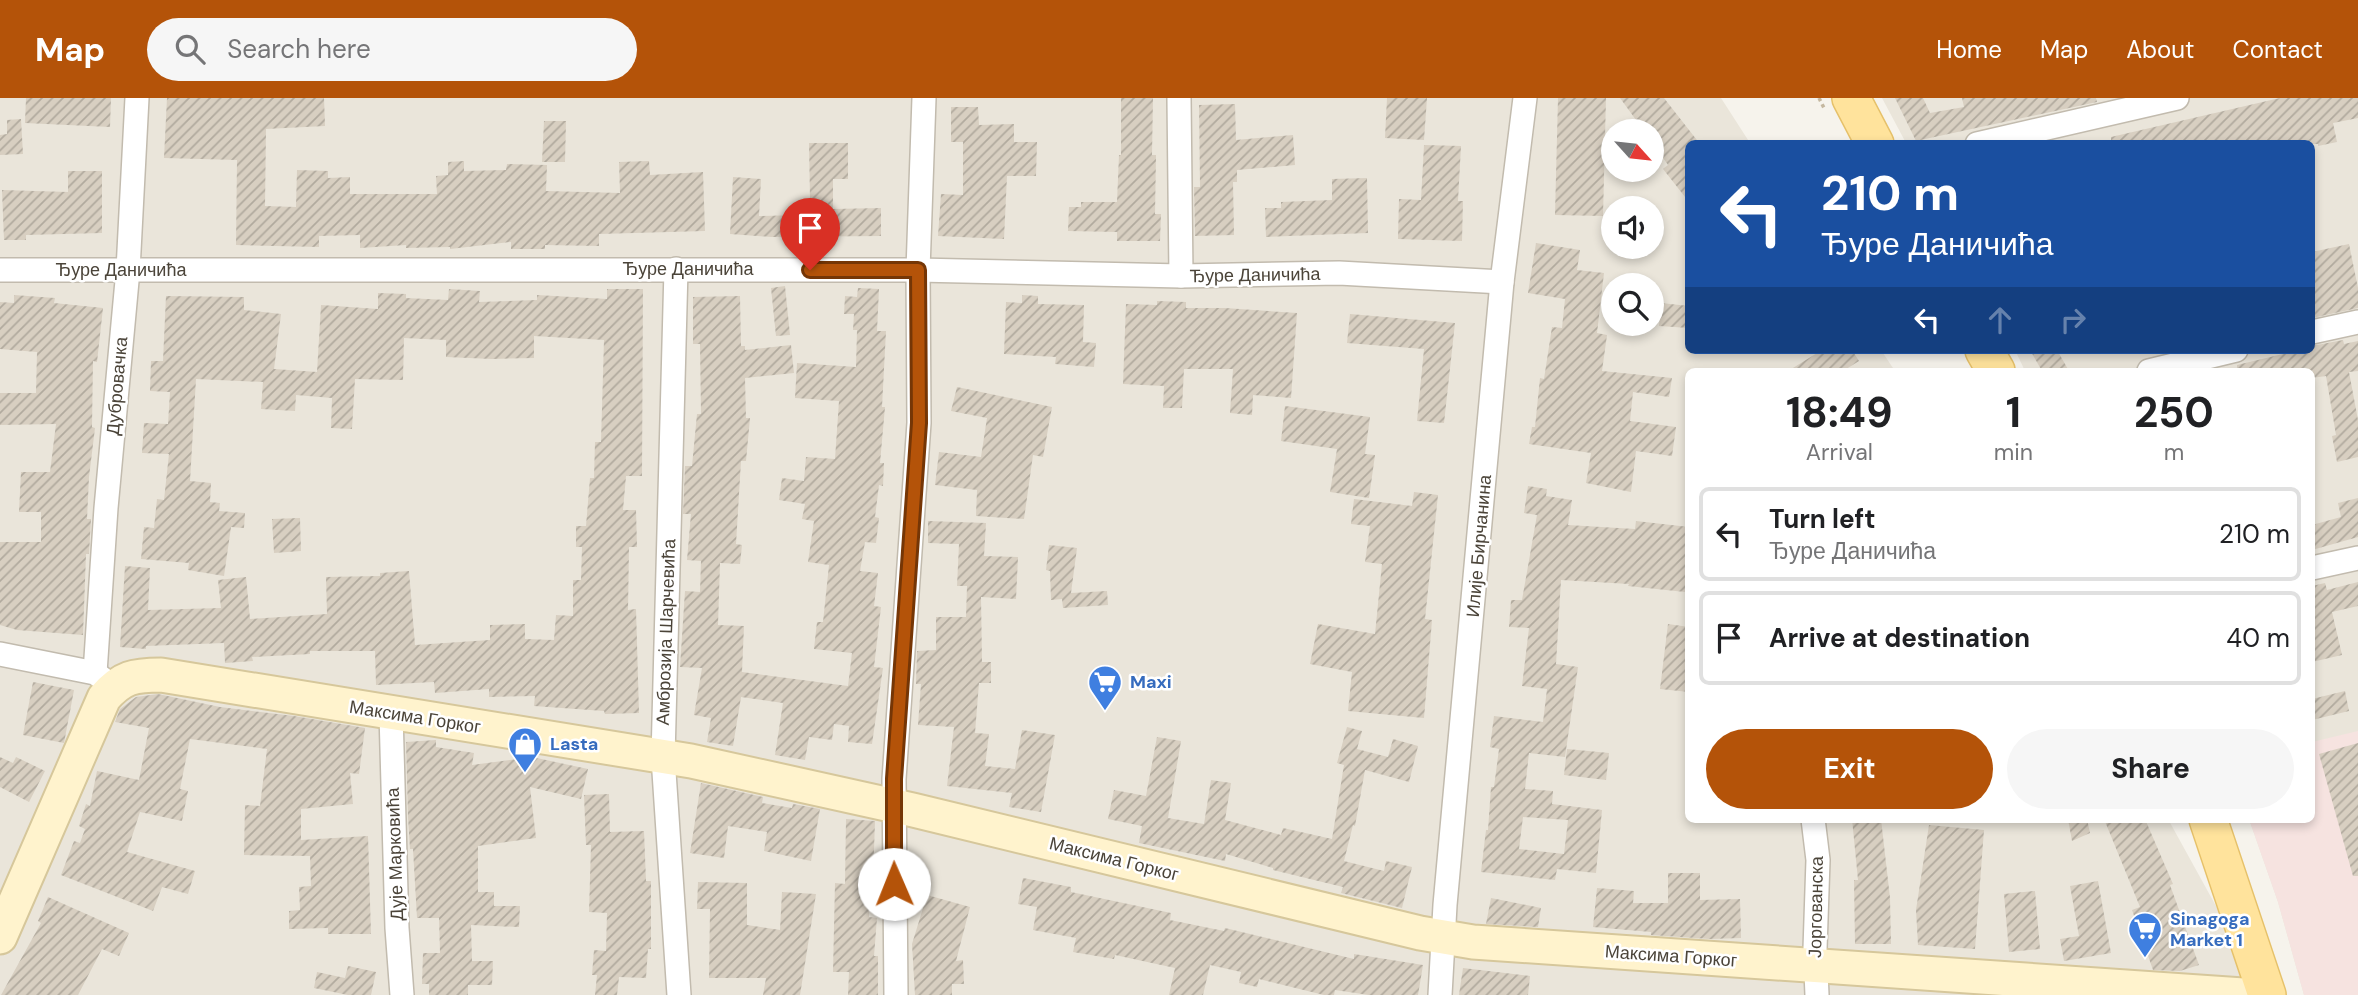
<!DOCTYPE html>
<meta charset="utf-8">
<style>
:root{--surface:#fff;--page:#f6f6f6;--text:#202124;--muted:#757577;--line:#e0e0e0;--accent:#b45309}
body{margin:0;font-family:"DM Sans",sans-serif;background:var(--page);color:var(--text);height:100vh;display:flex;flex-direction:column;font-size:26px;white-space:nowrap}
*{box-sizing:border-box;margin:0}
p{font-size:23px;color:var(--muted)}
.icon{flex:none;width:38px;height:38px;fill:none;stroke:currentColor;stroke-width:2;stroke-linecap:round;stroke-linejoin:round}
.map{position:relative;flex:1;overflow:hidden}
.sheet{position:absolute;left:1685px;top:270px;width:630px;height:455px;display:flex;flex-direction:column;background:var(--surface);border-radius:10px;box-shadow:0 4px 10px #0003}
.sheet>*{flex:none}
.top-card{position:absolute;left:1685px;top:42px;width:630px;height:214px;border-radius:10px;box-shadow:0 4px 10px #0003;background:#1a4fa0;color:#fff;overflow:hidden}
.needle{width:46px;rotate:117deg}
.controls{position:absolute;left:1601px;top:21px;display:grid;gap:14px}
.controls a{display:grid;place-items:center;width:63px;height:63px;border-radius:50%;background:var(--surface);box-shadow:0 4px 10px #0003;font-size:35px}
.pin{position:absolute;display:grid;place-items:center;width:60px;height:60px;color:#fff;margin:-72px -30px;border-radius:50% 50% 50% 0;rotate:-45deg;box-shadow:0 0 7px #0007}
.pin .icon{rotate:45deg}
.me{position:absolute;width:77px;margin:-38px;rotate:359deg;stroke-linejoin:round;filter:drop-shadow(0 0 5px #0008)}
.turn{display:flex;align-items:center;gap:24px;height:147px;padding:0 21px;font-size:32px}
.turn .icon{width:91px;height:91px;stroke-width:2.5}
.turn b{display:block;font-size:49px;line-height:60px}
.lanes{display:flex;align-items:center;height:66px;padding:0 21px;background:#0003;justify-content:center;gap:35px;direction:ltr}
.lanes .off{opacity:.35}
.eta{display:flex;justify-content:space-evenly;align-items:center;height:119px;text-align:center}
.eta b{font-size:42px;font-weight:700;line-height:49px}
.primary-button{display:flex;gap:14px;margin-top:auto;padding:14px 21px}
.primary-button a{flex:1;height:80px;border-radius:42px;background:var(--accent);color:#fff;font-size:28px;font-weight:700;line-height:80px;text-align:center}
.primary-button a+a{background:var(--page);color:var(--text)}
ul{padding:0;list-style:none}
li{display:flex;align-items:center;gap:21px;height:94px;margin:0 14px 10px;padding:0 7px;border:4px solid var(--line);border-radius:10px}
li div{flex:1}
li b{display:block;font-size:26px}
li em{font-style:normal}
header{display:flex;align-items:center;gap:42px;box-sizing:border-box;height:98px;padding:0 35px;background:var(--accent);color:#fff}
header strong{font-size:33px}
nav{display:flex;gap:38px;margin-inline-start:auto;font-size:24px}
.search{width:490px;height:63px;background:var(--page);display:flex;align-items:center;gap:18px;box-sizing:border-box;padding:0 24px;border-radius:38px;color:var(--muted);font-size:26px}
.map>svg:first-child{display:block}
.residential{fill:#eae5da;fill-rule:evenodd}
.medical{fill:#f6e3e0}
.building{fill:url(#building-hatch);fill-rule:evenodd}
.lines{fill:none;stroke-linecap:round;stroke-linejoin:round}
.street-casing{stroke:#c2bbae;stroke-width:26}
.secondary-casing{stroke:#d6c79b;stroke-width:37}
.primary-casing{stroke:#e6c16a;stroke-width:40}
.path{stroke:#c4b79f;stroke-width:3.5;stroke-dasharray:3.5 3.5;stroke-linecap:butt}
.street{stroke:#fff;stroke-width:23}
.secondary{stroke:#fff3cd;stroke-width:33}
.primary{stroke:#ffe39c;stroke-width:37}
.route-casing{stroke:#753606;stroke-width:18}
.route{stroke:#b45309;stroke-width:12}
.labels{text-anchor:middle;stroke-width:5;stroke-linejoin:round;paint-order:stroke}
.street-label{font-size:18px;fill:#4b4439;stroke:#fff}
.shop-label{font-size:18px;font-weight:bold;fill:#366cbe;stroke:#fff;text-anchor:start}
</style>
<header>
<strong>Map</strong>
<div class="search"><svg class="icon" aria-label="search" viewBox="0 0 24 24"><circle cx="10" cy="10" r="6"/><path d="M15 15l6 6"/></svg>Search here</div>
<nav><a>Home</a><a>Map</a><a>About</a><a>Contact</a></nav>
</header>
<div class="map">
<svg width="2358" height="897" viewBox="0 0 2358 897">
<defs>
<pattern id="building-hatch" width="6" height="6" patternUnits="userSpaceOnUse" patternTransform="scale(1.75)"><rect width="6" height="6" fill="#d8cfc1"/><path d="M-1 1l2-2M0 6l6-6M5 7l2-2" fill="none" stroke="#b1aa9e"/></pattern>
</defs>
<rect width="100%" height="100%" fill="#f6f3ec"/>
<g class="residential">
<path d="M0 0H1721L1750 45 1689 46V252H1881L1895 273H1689V721H2168L2265 897H0ZM1614 33H1652V72H1614ZM1614 110H1652V149H1614ZM1614 187H1652V226H1614Z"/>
<path d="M1882 0H2358V897H2304L2278 804 2249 721H2312V273H2025L2015 252H2312V46L1906 45Z"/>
</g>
<path class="medical" d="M2358 633V897H2304L2278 804 2249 721H2312V644Z"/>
<g class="building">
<path d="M26 0H111L110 29 25 25Z"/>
<path d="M167 0H324L325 28 266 31 265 108 296 109 297 72 328 73V80L350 79V96H437L436 78 448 77V64L464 63V73L506 72 507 66 547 67 546 93 620 95 619 64 649 63 650 77 703 74 705 133 599 136V148L545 147V151H511V144L450 151V149L406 150V147L360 150V137L319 138V149L236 147 237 62 164 60Z"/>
<path d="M1121 0H1153L1152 57H1156L1155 116H1161L1160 143H1117V134L1068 133 1069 109H1081V104H1117L1119 57H1121Z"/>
<path d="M1387 0H1427L1424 42 1385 40Z"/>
<path d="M1558 0H1606L1603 118 1555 117Z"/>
<path d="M1620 0H1664L1700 46H1689V104L1663 71 1668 67 1652 44V33H1644Z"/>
<path d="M1895 0H1923L1930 15 1964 9 1962 0H2096L2097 4 1916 43Z"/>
<path d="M2280 0H2358V20L2333 25 2337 44 2318 48V46H2111V39Z"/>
<path d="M1235 6 1236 42 1293 37 1295 67 1237 72V84H1233L1234 137 1195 138 1194 89H1200L1199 7Z"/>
<path d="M951 9H978L979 27 1014 26V44H1037L1036 78H1007L1004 141 938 138 941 96 963 97V44H951Z"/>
<path d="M21 21 23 56 0 57V37L7 36V22Z"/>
<path d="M544 23H566L565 64H542Z"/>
<path d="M809 45H848V81H833V111L881 110V138L771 139 730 136 733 79 761 81 759 118 799 117V103L810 102Z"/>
<path d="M1424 47 1461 48 1458 103H1463L1462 143 1398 141 1399 101 1421 102Z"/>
<path d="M68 73H102V135L26 137V142H4L2 92 68 94Z"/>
<path d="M1367 80 1368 135 1266 139 1265 110H1281V104L1332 102V81Z"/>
<path d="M1536 145 1580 152 1577 172 1604 175 1597 235 1607 237 1602 273 1672 280 1669 299 1633 294 1630 323 1676 329 1672 358 1636 353 1631 394 1586 385 1591 355 1529 346 1532 329H1535L1540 280 1544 281 1552 229 1562 230 1565 201 1528 195Z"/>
<path d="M2349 146 2358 190V210L2312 220V154Z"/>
<path d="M785 188 790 237 776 238 771 190Z"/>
<path d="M858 190 879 191 877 233H886L882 309H885L880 365H884L883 388 879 387 875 419 879 420 876 445 865 444 860 473 878 475 874 508 881 509 874 569 883 570 872 646 848 644 849 628 834 626 832 642 809 639 805 662 775 657 783 605 741 599 733 648 707 644 711 620 694 617 702 570 680 569 685 493 700 494 701 463 687 462 691 416H683L685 368H692L697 316H701L700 246H693V199L740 198 741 248H745V252L791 247 794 275 745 280 746 320H750L746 363H741L736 446 742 447 740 466 720 465 718 527 744 528 742 574 848 588 852 555 814 551 817 524H823L829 467 808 464 814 423 802 421 805 406 779 402 782 380 804 383 806 359 835 361 839 303 795 300 797 265 856 269 857 232H853L854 216H844L845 198 857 199Z"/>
<path d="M449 191 480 193 479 204 537 202V197L607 201V191H643L642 378H626L623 412H636L637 449H629L628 512 636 511 639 615 605 616 604 613 534 608 535 598 489 599V591L435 595 434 584 376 587 375 553H310V556L252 559 253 563 225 565 224 545 146 548V551L120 549 125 468 150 470 148 512 221 510 218 482 246 479 250 521 327 516 326 479 380 478V475L409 473 415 547 490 542V527L525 526V541L554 542 556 517 573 518V482H581L582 449H576V428H586L590 380H594L595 344H601L604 242 534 238V260L492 261 446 259V242L404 240 403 282 355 281 352 331 331 330 332 300 296 297 295 313 261 311 263 284 196 281 190 383 211 385 210 404 220 405 219 413 245 415 244 430 231 429 224 478 188 472 189 465 141 461 144 429 154 430 157 401 164 402 169 356 142 355 144 325 168 326 170 294 150 293 151 263H163L166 198 244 199V212L281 216 274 271 317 274 321 207 378 211V195L406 196V200L448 202Z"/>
<path d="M14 197 55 200 54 205 103 210 97 264 93 263 92 329 95 330 89 379 87 421H91L89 456H86L83 537 17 532 0 527V444H41V414H19L21 374H50L56 326 0 327V295H36L37 254 0 251V204L14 205Z"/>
<path d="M1022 197 1038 198V206L1084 207 1083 244 1096 245 1094 269 1055 266 1056 259 1004 256 1006 204 1022 205Z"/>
<path d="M1157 203 1186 204V210H1225L1297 215 1291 300 1253 297 1252 317 1230 315 1233 271H1184L1182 310H1163L1164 288 1123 286 1126 206 1157 207Z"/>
<path d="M1661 205 1689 208V230L1659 228Z"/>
<path d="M1350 216 1455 225 1444 325 1417 323 1424 251 1347 245Z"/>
<path d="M2343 242 2344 246 2358 243V273L2349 274 2358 322V359L2337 364 2332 338 2336 337 2326 278 2312 280V273H2237V267L2299 252H2312V248Z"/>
<path d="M1822 252H1852L1859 263 1843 273H1788Z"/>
<path d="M2030 252H2057L2069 273H2042Z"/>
<path d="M957 289 1052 309 1043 359 1033 357 1024 421 976 418 977 392 935 387 939 354 981 359 987 320 951 313Z"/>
<path d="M1285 308 1370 319 1365 356 1375 357 1369 400 1330 394 1337 351 1281 343Z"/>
<path d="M1528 388 1547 391 1546 398 1572 402 1568 427 1635 431 1636 423 1689 429V464L1685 494 1628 488 1629 486 1561 482 1556 566 1578 569 1565 659 1529 655 1525 691 1553 693 1552 706 1602 712 1596 775 1557 771 1555 782 1481 774 1486 732H1488L1491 689H1494L1499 651 1490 649 1494 618 1543 624 1547 591 1522 588 1529 530 1509 529 1511 502H1522L1537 417 1524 415ZM1523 719 1568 722 1564 756 1519 751Z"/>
<path d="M1414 394 1438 397 1425 521 1432 522 1424 620 1348 613 1352 574 1310 566 1318 526 1375 536 1382 466 1365 464 1370 428 1351 426 1354 401 1412 408Z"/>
<path d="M2358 400V439L2312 452V427L2341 419 2338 405Z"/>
<path d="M300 420 301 453 274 455 272 421Z"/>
<path d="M928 423 986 425 984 458 1018 459 1016 501 981 499 982 564H991V585H979L975 635 989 636 985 668 1015 671 1022 632 1055 637 1041 714 1009 709 1012 695 947 688 954 629 918 627 921 586H916L917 553 936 552V519H966L967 488H957L959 446 928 445Z"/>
<path d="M1049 447 1077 450 1071 495 1107 493 1108 507 1063 510 1062 501 1051 502 1050 473 1046 472Z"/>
<path d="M2358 484V508L2332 514 2342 557 2312 564V538H2315L2312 525V488L2325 485 2327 492Z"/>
<path d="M1668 526 1689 529V594L1660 591Z"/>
<path d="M33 584 74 592 64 645 23 637Z"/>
<path d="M2345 593 2349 613 2312 622V601Z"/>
<path d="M158 596 220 609 294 618 365 630 359 676 350 675 353 706 301 711V742L368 738 371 836H328V830L289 831V813L300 812 299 789 311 788 310 758 244 757 245 707 260 708 267 651 190 641 180 691 188 693 182 723 140 714 127 754 195 773 188 796 162 789 153 813 61 777 74 743 80 745 85 731 79 728 86 706 90 708 97 673 139 682 149 630 115 624 120 611 136 599Z"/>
<path d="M1347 629 1362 633 1357 651 1388 659 1393 641 1418 648 1409 684 1365 672 1355 728 1353 727 1344 763 1384 773 1386 763 1412 769 1402 810 1341 795 1343 789 1273 772V770L1226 756 1225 763 1139 745 1142 728 1108 721 1114 692 1146 698 1157 639 1181 643 1168 720 1204 726 1211 682 1231 685 1225 722 1281 737 1283 730 1332 741 1344 667 1337 665Z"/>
<path d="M436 642V649L474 655 472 667 532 659 588 671 581 701 530 689 536 740 478 748V794H494V808H520L519 829 471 827 472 863H493L492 887H468V897H429V886H422L423 855H440L439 820H417L413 751H410L408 719 406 644Z"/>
<path d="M2358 645V778H2353L2319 656Z"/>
<path d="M1567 651 1609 655 1606 682 1564 677Z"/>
<path d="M0 659 13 665 16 659 45 673 29 704 0 689Z"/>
<path d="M701 685 763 699 762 705 792 710 793 706 820 711 811 763 764 753 767 734 728 728 724 760 690 755Z"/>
<path d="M609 696 610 734 644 733 646 783H651V851H648L646 880 619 879 617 897H595L597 877H592L594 852 606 853 607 815 589 814 591 747H586L584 697Z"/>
<path d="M846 721 875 723 873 781H871L869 819 877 820 874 858H878V897H848L849 874H833L835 785 845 786Z"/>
<path d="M1852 721H1881L1890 800 1891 846H1855L1854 782H1858Z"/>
<path d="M2068 721H2087L2090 735 2072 743Z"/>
<path d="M2104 721H2145L2173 786 2170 787 2199 867 2180 873 2153 872 2132 812 2140 809Z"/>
<path d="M1929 727 1984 732 1975 851 1918 847 1916 812Z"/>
<path d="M1668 775H1700V802L1740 801 1741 840 1710 841 1651 837V834L1593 829 1597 790 1634 793 1633 805H1668Z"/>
<path d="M1023 780 1071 789V794L1171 815 1170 822 1224 833 1225 830 1354 861V856L1423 867 1418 897H1369L1335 892 1334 897H1324L1259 881 1257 889 1239 885 1241 874 1210 867 1203 897H1169L1175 870 1115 857 1114 861 1073 854 1076 840 1033 832 1037 809 1018 806Z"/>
<path d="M2098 783 2111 855 2064 863 2060 841 2079 838 2070 788Z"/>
<path d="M698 784 747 785V827L780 832 782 794 816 796 800 897H763L766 880H709L710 811H697Z"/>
<path d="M2035 793 2040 851 2009 854 2004 796Z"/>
<path d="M927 797 970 809 956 863 963 862 964 886H952V897H915L912 846Z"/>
<path d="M48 799 129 835 119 858 102 851 78 897H1L41 825 38 823Z"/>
<path d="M1491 800 1541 810 1538 829 1486 826Z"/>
<path d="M348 868 376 874 371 897H348L314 890 317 874 345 880Z"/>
<path d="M1463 870 1530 878 1528 897H1459Z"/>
</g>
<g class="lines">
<g class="street-casing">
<g id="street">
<path d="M1179 0 1181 178"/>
<path d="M1977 46 2177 0"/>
<path d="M676 171 663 659 679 897"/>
<path d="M0 172H918L1181 178 1339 175 1502 184"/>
<path d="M2312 234 2358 224"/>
<path d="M2149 273 2236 252"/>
<path d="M2312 470 2358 460"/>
<path d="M0 556 95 575 106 583"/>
<path d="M95 575 106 410 128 172 137 0"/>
<path d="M391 615 397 830 402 897"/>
<path d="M1813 721 1818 762 1815 851 1817 897"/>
<path d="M896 897 894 681 919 325 918 172 924 0"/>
<path d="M1440 897 1445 807 1502 184 1525 0"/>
</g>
</g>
<g class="secondary-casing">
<path id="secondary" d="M0 839 104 600C122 579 134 577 161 577L691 663 913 712 1420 835 1473 844 2243 897"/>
</g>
<g class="primary-casing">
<g id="primary">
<path d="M1851 0 1875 46"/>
<path d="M1984 252 1996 273"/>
<path d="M2208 721 2267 897"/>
</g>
</g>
<path class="path" d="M1819 0 1824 10"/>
<use href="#street" class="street"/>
<use href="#secondary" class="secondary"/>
<use href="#primary" class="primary"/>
</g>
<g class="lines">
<g class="route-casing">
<path id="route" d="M810 172H918L919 325 894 681V786"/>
</g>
<use href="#route" class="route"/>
</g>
<defs>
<g id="supermarket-pin" transform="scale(1.75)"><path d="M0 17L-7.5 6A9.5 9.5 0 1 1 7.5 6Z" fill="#3f7fe0" stroke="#fff"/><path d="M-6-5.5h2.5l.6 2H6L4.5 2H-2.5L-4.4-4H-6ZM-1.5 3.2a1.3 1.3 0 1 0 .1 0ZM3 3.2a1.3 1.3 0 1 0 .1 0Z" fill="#fff"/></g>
<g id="shop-pin" transform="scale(1.75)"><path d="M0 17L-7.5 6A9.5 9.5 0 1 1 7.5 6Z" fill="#3f7fe0" stroke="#fff"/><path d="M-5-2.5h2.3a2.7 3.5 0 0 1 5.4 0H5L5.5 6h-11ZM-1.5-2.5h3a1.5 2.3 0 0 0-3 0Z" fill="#fff"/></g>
</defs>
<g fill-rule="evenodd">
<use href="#supermarket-pin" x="1105" y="584"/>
<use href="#shop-pin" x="525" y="646"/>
<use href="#supermarket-pin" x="2145" y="831"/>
</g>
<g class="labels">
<g class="street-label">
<text x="688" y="177">Ђуре Даничића</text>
<text x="121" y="178">Ђуре Даничића</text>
<text transform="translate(1255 177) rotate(-1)" y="6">Ђуре Даничића</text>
<text transform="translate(117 288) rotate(-85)" y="6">Дубровачка</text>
<text transform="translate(1479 448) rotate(-85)" y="6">Илије Бирчанина</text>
<text transform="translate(666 534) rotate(-88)" y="6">Амброзија Шарчевића</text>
<text transform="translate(415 619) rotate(9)" y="6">Максима Горког</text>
<text transform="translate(395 756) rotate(-92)" y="6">Дује Марковића</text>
<text transform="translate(1114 761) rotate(14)" y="6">Максима Горког</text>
<text transform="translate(1816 809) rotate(-89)" y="6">Јоргованска</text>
<text transform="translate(1671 858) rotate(4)" y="6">Максима Горког</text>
</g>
<g class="shop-label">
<text x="1130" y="590">Maxi</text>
<text x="550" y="652">Lasta</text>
<text x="2170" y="827">Sinagoga<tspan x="2170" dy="21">Market 1</tspan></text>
</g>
</g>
</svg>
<div class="controls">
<a><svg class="needle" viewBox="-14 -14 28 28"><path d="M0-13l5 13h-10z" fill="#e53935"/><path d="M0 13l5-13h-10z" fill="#757577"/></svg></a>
<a><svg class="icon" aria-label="sound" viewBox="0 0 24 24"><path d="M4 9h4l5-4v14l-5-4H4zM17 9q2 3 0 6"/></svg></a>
<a><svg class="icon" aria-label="search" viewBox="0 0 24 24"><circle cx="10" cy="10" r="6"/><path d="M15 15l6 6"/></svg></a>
</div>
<div class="pin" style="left:810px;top:172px;background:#d93025"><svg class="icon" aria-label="arrive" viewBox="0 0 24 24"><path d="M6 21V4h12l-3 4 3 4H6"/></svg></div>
<svg class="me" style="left:894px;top:786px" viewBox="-20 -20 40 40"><circle r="19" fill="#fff"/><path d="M0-13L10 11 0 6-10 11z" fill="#b45309"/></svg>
<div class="top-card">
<div class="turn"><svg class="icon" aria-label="left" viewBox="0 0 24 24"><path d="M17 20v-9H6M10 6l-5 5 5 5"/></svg><div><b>210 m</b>Ђуре Даничића</div></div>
<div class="lanes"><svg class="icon" aria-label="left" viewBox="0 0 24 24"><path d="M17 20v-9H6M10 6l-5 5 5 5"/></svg><svg class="icon off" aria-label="ahead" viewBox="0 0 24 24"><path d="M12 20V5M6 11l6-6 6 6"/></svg><svg class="icon off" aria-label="right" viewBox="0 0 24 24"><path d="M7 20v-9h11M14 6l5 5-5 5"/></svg></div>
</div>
<section class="sheet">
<div class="eta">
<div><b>18:49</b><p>Arrival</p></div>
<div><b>1</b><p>min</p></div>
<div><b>250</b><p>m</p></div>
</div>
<ul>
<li><svg class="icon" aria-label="left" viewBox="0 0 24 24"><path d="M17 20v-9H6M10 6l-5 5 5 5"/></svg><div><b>Turn left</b><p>Ђуре Даничића</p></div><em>210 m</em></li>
<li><svg class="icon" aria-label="arrive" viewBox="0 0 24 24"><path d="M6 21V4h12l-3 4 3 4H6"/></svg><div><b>Arrive at destination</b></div><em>40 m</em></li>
</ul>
<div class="primary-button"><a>Exit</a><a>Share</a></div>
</section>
</div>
